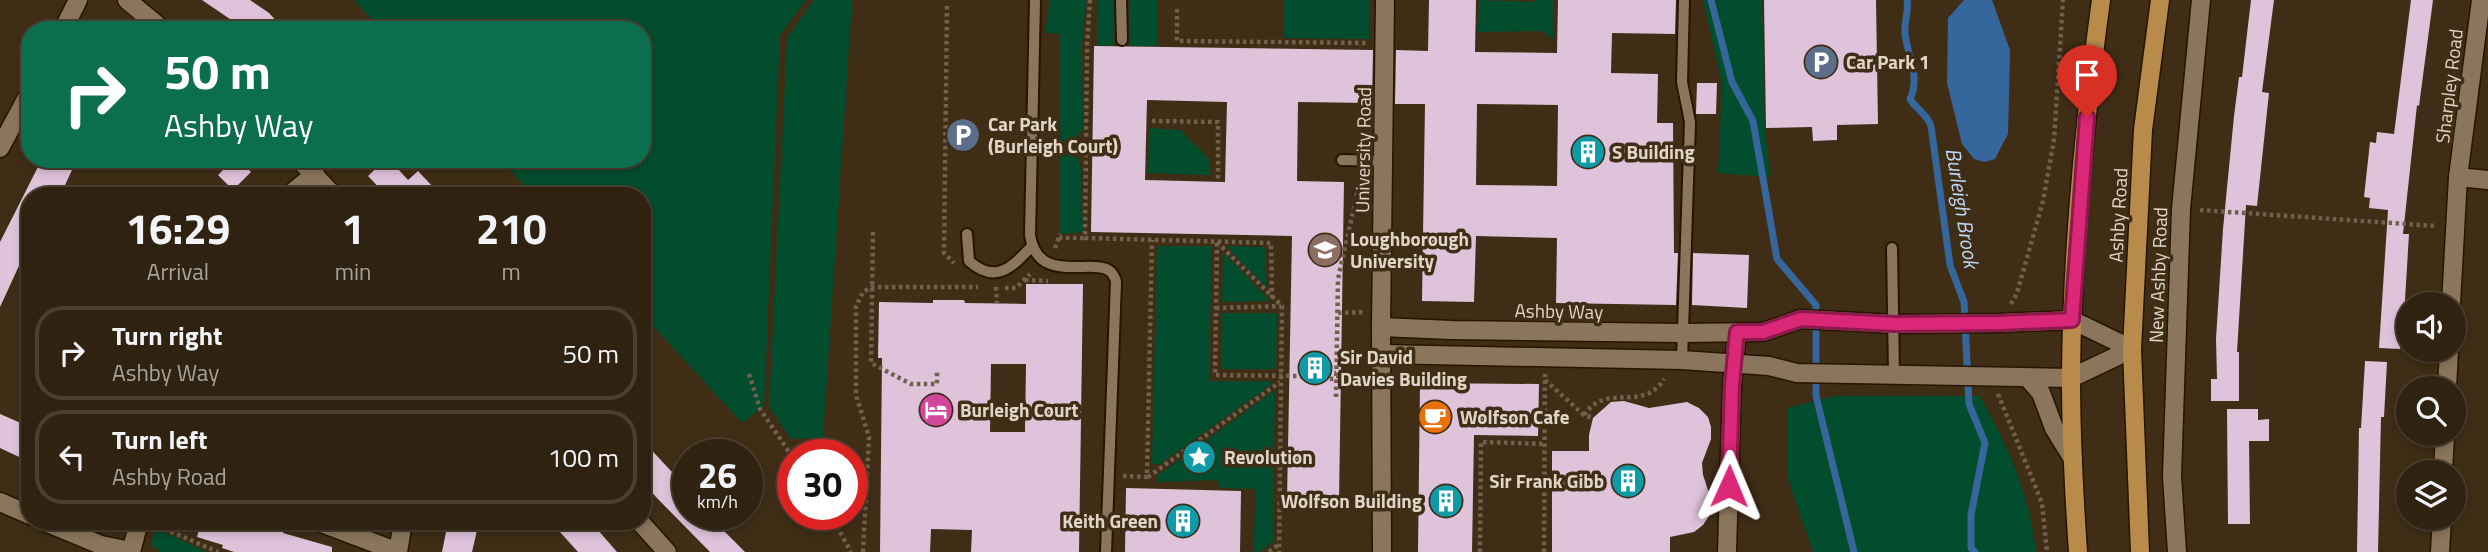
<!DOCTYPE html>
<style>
:root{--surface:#2f2210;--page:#372a19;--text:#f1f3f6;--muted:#a7a49f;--line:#4a3f30}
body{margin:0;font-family:"Titillium Web",sans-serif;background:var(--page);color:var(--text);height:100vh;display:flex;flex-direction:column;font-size:26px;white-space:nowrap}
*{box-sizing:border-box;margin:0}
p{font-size:23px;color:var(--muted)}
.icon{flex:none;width:38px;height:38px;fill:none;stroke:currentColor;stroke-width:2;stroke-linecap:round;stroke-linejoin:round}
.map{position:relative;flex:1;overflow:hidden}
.sheet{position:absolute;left:21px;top:187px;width:630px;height:343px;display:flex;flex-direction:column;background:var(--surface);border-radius:28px;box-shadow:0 4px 10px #0003,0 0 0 2px var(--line)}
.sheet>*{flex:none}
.banner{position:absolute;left:21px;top:21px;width:630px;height:147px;border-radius:28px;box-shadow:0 4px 10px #0003,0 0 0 2px var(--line);background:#0b6e4f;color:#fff;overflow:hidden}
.controls{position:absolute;left:2396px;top:292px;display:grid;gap:14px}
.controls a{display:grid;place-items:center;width:70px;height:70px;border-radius:50%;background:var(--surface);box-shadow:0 4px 10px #0003,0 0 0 2px var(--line);font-size:35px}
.speed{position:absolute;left:672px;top:439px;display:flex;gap:14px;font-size:35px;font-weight:700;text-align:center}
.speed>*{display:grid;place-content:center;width:91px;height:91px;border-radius:50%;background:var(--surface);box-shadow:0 4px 10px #0003,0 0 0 2px var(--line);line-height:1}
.speed small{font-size:18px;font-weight:400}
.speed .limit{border:10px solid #d22;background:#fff;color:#111}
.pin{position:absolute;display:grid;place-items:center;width:60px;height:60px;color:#fff;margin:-72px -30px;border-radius:50% 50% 50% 0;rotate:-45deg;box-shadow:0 0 7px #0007}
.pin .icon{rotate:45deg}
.me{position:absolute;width:77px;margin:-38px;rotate:1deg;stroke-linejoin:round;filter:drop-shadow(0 0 5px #0008)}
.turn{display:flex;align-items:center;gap:24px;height:147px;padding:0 28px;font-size:32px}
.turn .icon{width:91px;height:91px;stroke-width:2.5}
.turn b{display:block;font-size:49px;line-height:60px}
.eta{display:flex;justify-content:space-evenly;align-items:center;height:119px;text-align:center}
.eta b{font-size:42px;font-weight:700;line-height:49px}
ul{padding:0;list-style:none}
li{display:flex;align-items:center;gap:21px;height:94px;margin:0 14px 10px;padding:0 14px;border:4px solid var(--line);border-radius:28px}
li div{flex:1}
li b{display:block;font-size:26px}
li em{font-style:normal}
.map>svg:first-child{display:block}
.green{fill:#024d2e}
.water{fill:#35679d}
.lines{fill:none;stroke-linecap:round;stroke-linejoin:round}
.stream{stroke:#35679d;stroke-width:7}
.building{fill:#dfc3db;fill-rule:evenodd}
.service-casing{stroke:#251501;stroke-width:14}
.minor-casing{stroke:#251501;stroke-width:21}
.primary-casing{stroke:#251501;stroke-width:21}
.path{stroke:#70604c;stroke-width:4.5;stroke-dasharray:3.5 3.5;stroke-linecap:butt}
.service{stroke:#8b765d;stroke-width:10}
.minor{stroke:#8b765d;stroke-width:18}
.primary{stroke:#b98b4b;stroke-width:18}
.route-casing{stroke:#8e194d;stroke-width:18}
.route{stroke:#db2777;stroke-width:12}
.labels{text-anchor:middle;stroke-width:7;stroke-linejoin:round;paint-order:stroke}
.poi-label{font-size:19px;font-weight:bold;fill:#e0d5c7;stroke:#3f2d16;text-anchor:start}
.street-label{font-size:19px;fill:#e0d5c7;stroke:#3f2d16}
.water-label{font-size:21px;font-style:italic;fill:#bed9f9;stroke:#3f2d16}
</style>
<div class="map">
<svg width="2488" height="552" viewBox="0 0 2488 552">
<rect width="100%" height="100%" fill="#3f2d16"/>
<g class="green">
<path d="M354 0H806L780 35 764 406 742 423 642 314V196H534L500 159H642V30H382Z"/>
<path d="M814 0H852L823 437 791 439 769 407 787 38Z"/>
<path d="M1050 0H1086L1082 45 1083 129 1075 140 1076 152 1081 168 1083 232 1060 234V34L1045 33Z"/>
<path d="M1098 0H1115L1114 46H1097Z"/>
<path d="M1129 0H1158L1157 46H1129Z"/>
<path d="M1284 0H1369V39L1283 38Z"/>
<path d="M1479 0 1534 2 1535 0H1554L1553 39 1542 31 1478 32Z"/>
<path d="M1703 0H1762L1765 129 1770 177 1718 173 1722 84Z"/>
<path d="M1149 128 1180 130 1209 159V175L1148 173Z"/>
<path d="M1157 246H1212L1209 381H1272V384L1160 464H1152Z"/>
<path d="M1226 246 1265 247 1267 288Z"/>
<path d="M1223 252 1270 301 1222 302Z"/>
<path d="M1221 313H1277L1276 369H1221Z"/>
<path d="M1275 390 1273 542 1260 552H1253L1256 489 1219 488 1218 480 1158 482 1157 476Z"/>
<path d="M1834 396H1980C2009 448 2029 492 2036 552H1813L1788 479 1787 408Z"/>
<path d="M159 530 207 552H161L151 545 154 533Z"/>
</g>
<path class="water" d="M1964 0H1992L2010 50 2008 134 1995 159 1985 162 1974 159 1962 144 1947 83 1948 18Z"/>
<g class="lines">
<g class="stream">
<path d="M1711 0 1732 82 1753 121 1777 259 1816 305V396L1854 552"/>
<path d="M1907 0C1909 12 1904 22 1905 33 1907 56 1921 77 1910 99 1917 110 1927 114 1931 126L1950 265 1964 302 1969 404 1985 443 1971 515V548L1975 552"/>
</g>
</g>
<g class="building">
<path d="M202 0H250L269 13 285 30H246Z"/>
<path d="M1429 0H1476L1475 52 1557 53 1558 0H1676L1675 34 1612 33 1611 73 1658 74 1657 123H1673L1674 253H1678L1676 305 1556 303 1557 238 1476 236 1474 302 1422 301 1425 104H1395L1396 50 1428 51ZM1477 104 1558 105 1557 186 1476 185Z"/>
<path d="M1764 0H1876L1878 124 1837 125V140L1813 141 1812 127 1766 128Z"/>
<path d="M2251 0H2274L2262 92 2269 93 2257 206 2246 205 2237 352H2239V401H2211V379H2217L2216 339 2223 229 2234 116 2239 77H2242Z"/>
<path d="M2411 0H2433L2419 106 2417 105 2403 234H2409L2405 300H2409L2408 322H2402L2400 349 2379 348 2388 210 2369 208 2370 198 2364 197 2370 142 2376 143 2377 132 2394 134Z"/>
<path d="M1094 46 1373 50 1372 103 1298 102 1297 181 1344 182 1339 500H1287L1292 236 1091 232ZM1147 100 1227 102 1225 182 1145 180Z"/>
<path d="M1697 83H1717L1716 114H1696Z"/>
<path d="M42 159H77L60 196H30V242L0 307V242Z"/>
<path d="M234 159H238L251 172 233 190 218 175Z"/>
<path d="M386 159H389L408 180 418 171 434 188 425 196H387L368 176Z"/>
<path d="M1693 253 1749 255 1747 308 1692 305Z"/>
<path d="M1026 284H1083L1079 552H971L972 530 931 529 930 552H880L882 358H878L879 302 933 303V300H964L965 303 1026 304ZM991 364H1026L1025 432H990Z"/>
<path d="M2365 361 2387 362 2384 417H2381L2378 552H2357L2359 428H2361Z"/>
<path d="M1420 383 1539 384 1538 436 1474 435 1472 552H1418Z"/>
<path d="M1624 401 1649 408 1687 402 1699 408 1708 417 1711 427V439L1702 463 1703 475 1710 496 1709 516 1703 525 1694 532 1670 537V552H1552V451H1589V435L1593 418 1611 402Z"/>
<path d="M2227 409H2258V420L2269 419V441H2249L2250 524H2228Z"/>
<path d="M0 414 30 427V462L0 448Z"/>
<path d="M642 440 688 489V514H712L726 529 724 531 745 552H710L656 497 642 481Z"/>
<path d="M1126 488 1241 491 1240 552H1125Z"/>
<path d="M201 522H258L284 529 283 533 332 547V552H234L222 548 223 545 197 537Z"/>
<path d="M448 522 478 526 472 552H442Z"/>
<path d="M551 522H591L617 552H578Z"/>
</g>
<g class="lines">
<g class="service-casing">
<g id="service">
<path d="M1035 0 1030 235C1038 287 1094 256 1111 272 1113 274 1116 280 1116 282L1106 552"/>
<path d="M1121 0 1122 40"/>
<path d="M1342 160 1384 161"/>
<path d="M967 234 969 261C996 285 1012 267 1032 246"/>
<path d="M1892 248 1894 375"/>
<path d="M1682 360 1690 122 1682 82 1684 0"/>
</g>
</g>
<g class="minor-casing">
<g id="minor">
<path d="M127 0 163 30"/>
<path d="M63 30 78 0"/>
<path d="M0 148 30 92"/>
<path d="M299 159 334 196"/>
<path d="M2458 177 2488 180"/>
<path d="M288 196 315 174"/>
<path d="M2451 304 2458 177 2481 0"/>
<path d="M1381 327 1451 330 1682 333 1763 332 1801 319 1895 324 2000 323 2072 320 2132 349"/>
<path d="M1382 354 1682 360 1769 366 1797 373 2071 378 2132 349"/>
<path d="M2028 378 2041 393 2054 428 2073 459"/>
<path d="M2447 388 2449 350"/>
<path d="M2443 472 2445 434"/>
<path d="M0 502 30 515"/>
<path d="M45 522 101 545 131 551"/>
<path d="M319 522 398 552"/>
<path d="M640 522 667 552"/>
<path d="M131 552 139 522"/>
<path d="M398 552 403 522"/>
<path d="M1382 552 1381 327 1385 0"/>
<path d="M1727 552 1732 385 1737 332"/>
<path d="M2177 552 2172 476 2181 209 2201 0"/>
<path d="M2440 552 2442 518"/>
</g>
</g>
<g class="primary-casing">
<g id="primary">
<path d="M2078 552C2074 494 2071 435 2071 376 2072 251 2084 124 2101 0"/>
<path d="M2140 552 2132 349 2143 130 2160 0"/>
</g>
</g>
<g class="path">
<path d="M1090 0 1087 47 1085 238 1271 243 1272 297"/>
<path d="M947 6 944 253 954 263"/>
<path d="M1177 9V41L1367 43"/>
<path d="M1152 121 1218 122V179"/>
<path d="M2200 210 2436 226"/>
<path d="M873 232 871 363 911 384H937V371"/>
<path d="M1059 238H1085"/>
<path d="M1217 242 1282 306 1279 552"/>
<path d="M1217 243 1215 375 1302 376 1313 373H1336"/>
<path d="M1055 248 1060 234"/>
<path d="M1025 280 1048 281"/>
<path d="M996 287 997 303"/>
<path d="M1005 288H1016L1030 274"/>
<path d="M2011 304 2017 293 2043 201 2054 140 2063 0"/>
<path d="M1216 308 1281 306"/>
<path d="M1338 313 1364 312"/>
<path d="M749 374 760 409 793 458"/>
<path d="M1302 376 1312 378 1336 379"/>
<path d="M1336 376H1363"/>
<path d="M1545 380 1584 415 1593 418"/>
<path d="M1401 387 1415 375"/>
<path d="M1998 394 2042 503 2047 552"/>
<path d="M1336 397 1338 279 1361 176"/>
<path d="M1584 415C1607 381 1642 414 1664 379"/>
<path d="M1123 476 1147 477 1152 240"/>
<path d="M1148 477 1280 382"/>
<path d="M830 514 851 552"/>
<path d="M158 526 218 552"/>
<path d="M863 552 869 437 856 395V306L863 292 872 287H978"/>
<path d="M1269 552 1279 544"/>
<path d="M1480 552 1481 442 1545 444"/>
<path d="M1544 552 1545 374"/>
</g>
<use href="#service" class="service"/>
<use href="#minor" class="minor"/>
<use href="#primary" class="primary"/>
</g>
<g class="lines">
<g class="route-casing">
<path id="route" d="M1729 486 1732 385 1737 332H1763L1801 319 1895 324 2000 323 2072 320 2087 117"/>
</g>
<use href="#route" class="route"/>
</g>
<defs>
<g id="parking-disc" transform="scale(1.75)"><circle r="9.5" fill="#5c6f8a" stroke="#3f2d16"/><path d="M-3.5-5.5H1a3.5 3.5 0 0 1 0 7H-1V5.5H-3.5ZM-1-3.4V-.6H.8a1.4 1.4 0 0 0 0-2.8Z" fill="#fff"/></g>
<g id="building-disc" transform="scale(1.75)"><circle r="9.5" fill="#0f9aa8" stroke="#3f2d16"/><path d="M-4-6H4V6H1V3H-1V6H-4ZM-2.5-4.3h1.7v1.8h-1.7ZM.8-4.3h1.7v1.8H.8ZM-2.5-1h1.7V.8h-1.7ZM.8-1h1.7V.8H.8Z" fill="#fff"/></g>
<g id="university-disc" transform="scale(1.75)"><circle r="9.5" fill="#8d6e63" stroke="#3f2d16"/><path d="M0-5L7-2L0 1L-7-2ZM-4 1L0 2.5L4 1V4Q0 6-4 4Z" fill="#fff"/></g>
<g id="hotel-disc" transform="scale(1.75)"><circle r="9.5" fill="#d1479c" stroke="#3f2d16"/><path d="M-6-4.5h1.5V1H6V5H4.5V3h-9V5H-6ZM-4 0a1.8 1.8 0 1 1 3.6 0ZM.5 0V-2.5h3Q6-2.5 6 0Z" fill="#fff"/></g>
<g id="cafe-disc" transform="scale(1.75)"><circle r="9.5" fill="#e8710a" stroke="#3f2d16"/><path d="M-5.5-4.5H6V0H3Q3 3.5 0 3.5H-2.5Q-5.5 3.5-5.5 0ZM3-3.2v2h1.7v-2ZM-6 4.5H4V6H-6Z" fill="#fff"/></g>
<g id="sight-disc" transform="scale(1.75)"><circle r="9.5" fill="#0f9aa8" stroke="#3f2d16"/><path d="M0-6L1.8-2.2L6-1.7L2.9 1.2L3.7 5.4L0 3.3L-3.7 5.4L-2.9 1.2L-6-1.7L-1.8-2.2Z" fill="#fff"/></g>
</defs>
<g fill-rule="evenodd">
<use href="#parking-disc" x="1821" y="62"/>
<use href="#parking-disc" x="963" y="135"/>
<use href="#building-disc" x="1588" y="152"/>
<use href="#university-disc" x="1325" y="250"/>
<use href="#building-disc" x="1315" y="368"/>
<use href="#hotel-disc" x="936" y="410"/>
<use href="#cafe-disc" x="1435" y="417"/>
<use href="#sight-disc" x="1199" y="457"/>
<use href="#building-disc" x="1628" y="481"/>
<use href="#building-disc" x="1446" y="501"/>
<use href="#building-disc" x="1183" y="521"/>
</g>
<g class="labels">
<g class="poi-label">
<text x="1846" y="69">Car Park 1</text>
<text x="988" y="131">Car Park<tspan x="988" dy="22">(Burleigh Court)</tspan></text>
<text x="1612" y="159">S Building</text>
<text x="1350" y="246">Loughborough<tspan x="1350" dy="22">University</tspan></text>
<text x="1340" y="364">Sir David<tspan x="1340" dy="22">Davies Building</tspan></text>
<text x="960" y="417">Burleigh Court</text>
<text x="1460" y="424">Wolfson Cafe</text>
<text x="1224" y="464">Revolution</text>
<text x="1604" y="488" text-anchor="end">Sir Frank Gibb</text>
<text x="1422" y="508" text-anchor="end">Wolfson Building</text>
<text x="1158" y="528" text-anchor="end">Keith Green</text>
</g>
<g class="street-label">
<text transform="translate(2449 86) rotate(-83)" y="7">Sharpley Road</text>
<text transform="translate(1363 150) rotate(-89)" y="7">University Road</text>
<text transform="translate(2118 215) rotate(-87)" y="7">Ashby Road</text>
<text transform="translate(2158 275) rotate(-88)" y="7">New Ashby Road</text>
<text transform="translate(1559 311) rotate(1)" y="7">Ashby Way</text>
</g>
<g class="water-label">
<text transform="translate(1962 208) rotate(81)" y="7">Burleigh Brook</text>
</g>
</g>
</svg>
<div class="controls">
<a><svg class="icon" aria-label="sound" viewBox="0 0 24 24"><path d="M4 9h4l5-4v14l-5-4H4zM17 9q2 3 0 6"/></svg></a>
<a><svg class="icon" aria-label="search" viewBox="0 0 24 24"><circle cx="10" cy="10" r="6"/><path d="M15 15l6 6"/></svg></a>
<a><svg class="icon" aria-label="layers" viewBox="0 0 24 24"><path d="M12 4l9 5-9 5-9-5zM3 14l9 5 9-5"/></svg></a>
</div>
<div class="speed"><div>26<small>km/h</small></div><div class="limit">30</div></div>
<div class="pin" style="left:2087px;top:117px;background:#d93025"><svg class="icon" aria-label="arrive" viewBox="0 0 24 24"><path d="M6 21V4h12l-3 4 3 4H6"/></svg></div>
<svg class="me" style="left:1729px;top:486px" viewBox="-20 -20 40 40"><path d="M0-17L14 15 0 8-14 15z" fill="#db2777" stroke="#fff" stroke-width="4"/></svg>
<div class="banner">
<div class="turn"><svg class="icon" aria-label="right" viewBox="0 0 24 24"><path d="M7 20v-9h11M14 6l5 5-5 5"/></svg><div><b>50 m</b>Ashby Way</div></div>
</div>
<section class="sheet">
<div class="eta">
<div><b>16:29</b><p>Arrival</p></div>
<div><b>1</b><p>min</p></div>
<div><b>210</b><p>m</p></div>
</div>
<ul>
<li><svg class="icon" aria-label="right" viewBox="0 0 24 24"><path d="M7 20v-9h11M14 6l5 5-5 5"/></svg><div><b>Turn right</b><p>Ashby Way</p></div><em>50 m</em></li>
<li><svg class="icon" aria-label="left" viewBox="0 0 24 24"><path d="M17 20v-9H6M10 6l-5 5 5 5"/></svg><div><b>Turn left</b><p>Ashby Road</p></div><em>100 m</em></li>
</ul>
</section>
</div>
